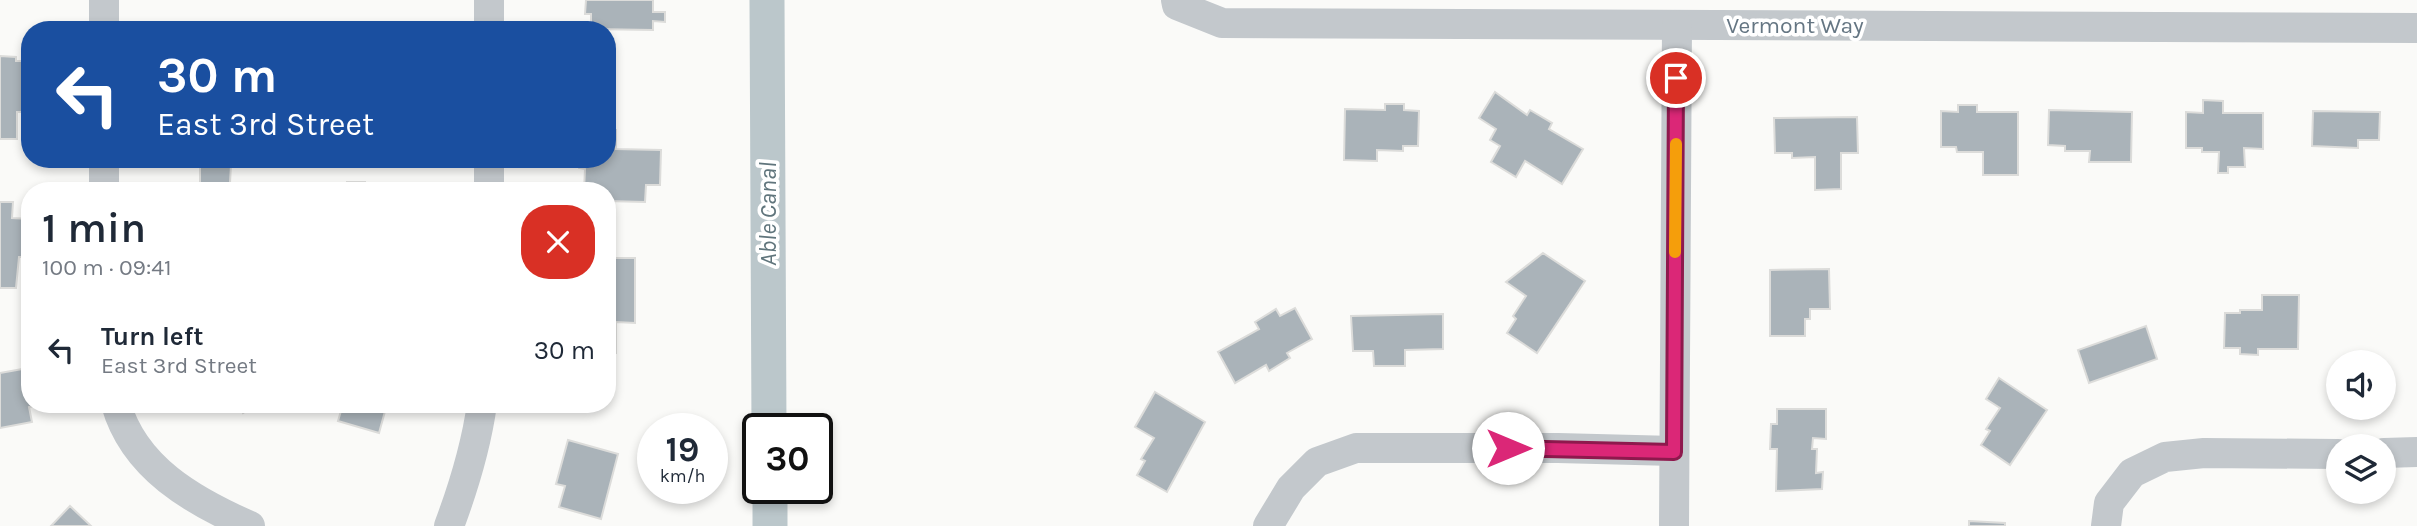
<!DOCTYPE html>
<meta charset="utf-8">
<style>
:root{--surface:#fff;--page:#f2f2f3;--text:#1f2937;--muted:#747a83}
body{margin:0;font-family:Karla,sans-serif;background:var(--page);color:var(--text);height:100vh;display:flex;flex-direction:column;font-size:26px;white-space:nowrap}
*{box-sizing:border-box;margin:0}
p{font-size:23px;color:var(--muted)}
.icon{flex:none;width:38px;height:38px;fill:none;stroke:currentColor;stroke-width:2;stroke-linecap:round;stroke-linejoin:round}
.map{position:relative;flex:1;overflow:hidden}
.side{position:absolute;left:21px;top:182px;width:595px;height:231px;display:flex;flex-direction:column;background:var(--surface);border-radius:28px;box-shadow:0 4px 10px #0003}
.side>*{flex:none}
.banner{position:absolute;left:21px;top:21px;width:595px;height:147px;border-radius:28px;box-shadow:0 4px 10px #0003;background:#1a4fa0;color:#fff;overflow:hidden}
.fabs{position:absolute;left:2326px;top:350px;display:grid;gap:14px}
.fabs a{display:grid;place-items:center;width:70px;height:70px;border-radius:50%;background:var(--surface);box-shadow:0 4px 10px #0003;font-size:35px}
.speed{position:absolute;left:637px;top:413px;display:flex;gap:14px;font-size:35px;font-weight:700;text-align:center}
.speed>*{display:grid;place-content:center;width:91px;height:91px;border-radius:50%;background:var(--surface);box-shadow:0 4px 10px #0003;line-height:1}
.speed small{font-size:18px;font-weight:400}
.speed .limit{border:4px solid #111;border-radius:10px;background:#fff;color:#111}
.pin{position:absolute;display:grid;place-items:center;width:60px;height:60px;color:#fff;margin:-30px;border:4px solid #fff;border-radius:50%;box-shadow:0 2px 7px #0007}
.me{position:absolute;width:77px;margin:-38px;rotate:90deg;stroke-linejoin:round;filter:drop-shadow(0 0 5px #0008)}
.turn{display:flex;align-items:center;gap:24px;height:147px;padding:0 21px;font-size:32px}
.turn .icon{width:91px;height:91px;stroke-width:2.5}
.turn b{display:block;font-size:49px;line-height:60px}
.round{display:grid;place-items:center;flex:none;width:74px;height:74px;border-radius:28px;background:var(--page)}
.overview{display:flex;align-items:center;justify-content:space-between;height:119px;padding:0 21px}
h1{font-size:42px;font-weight:600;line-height:52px}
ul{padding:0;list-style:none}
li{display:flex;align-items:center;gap:21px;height:98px;padding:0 21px}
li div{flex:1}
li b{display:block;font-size:26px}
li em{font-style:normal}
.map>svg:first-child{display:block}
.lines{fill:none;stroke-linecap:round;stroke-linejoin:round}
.canal{stroke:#bbc7cb;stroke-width:35}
.building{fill:#aab3b9;stroke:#dcdcda;stroke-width:2}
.minor{stroke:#c3c8cc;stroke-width:30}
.route-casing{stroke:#8e194d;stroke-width:18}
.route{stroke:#db2777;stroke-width:12}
.slow{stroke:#f59e0b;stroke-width:12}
.labels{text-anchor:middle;stroke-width:7;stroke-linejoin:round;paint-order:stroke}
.street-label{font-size:23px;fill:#657683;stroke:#fff}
.water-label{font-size:24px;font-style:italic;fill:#60757c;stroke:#fff}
</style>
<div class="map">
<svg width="2417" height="526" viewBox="0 0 2417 526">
<rect width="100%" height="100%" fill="#fafaf8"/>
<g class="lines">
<g class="canal">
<path d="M767 0 769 429"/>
<path d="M770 488V526"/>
</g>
</g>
<g class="building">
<path d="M586 0H653V12H665V22L653 21V30L591 29V14H585Z"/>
<path d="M0 56 16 57V61H24V112H17V139H0Z"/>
<path d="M1495 92 1527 115 1530 110 1552 123 1549 129 1583 149 1562 184 1525 161 1516 177 1491 162 1500 146 1490 140 1496 129 1479 118Z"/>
<path d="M2203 100 2223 101V113H2263V149L2244 148 2245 167H2228V173H2218L2219 152H2202V148H2186V112L2203 113Z"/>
<path d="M1385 104H1404V110L1419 111 1418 146H1403V151L1377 150V161L1344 160 1345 109 1385 110Z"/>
<path d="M1958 105H1977V112H2018V175H1983V152H1957L1956 147H1941V111L1958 112Z"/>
<path d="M2049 110 2132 112 2131 162H2089L2090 151H2065V146L2048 145Z"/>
<path d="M2313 111 2380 112 2379 140H2358V148L2312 146Z"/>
<path d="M1857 117 1858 153H1841V189L1815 190V157L1792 158V153H1775L1774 118Z"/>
<path d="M607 130H616V149L661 150 660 185H646L645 202 607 201V191H584L585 169 579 168V159H607Z"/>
<path d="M200 165H231L230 183 237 191H200Z"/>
<path d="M347 182H365V187H407V191H347Z"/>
<path d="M0 202H13L12 218 30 219V237H26V257H19L16 288H0Z"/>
<path d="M1543 253 1585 281 1537 353 1507 333 1516 319 1513 316 1526 296 1506 282Z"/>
<path d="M607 258H635V323L616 322V353H607Z"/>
<path d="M1829 269 1830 309H1810V319H1805V336H1770V270Z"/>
<path d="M2262 295H2299L2298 349H2258V355L2240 354V348H2224L2225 313H2240V310H2262Z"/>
<path d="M1295 308 1312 339 1287 353 1290 358 1269 371 1266 365 1235 383 1218 352 1259 329 1255 322 1276 309 1280 316Z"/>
<path d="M1443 314V349L1405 350V366H1374L1373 351H1353L1351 316Z"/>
<path d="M2146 326 2157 359 2089 383 2078 350Z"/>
<path d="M28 368 30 404 35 406 29 407 32 422 0 428V373Z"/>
<path d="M1999 378 2047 410 2010 465 1981 445 1990 431 1986 429 2000 408 1986 399Z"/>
<path d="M1155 392 1205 422 1167 492 1137 475 1145 461 1141 459 1154 438 1135 427Z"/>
<path d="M238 404H257L243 413Z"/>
<path d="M343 404H387L379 433 338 421Z"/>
<path d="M1777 409H1826V439L1813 438 1812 449H1817L1816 473 1823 472 1822 489 1776 491 1777 449H1770L1771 424H1777Z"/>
<path d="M568 440 618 454 601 519 559 507 565 486 556 484Z"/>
<path d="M70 506 91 526H51Z"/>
<path d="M1969 521 2005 523V526H1969Z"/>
</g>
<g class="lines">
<g class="minor">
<path d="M1176 0 1177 5 1222 23 2417 28"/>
<path d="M104 30V0"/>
<path d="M489 30V0"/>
<path d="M489 159V191"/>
<path d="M104 191V159"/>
<path d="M116 404C134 468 193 501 250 526"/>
<path d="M2384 453 2417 452"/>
<path d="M449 526C464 486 476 447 482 404"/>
<path d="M1268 526 1291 488 1317 462 1356 448H1558L1674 451"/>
<path d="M1674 526 1677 25"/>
<path d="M2106 526 2109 503 2132 473 2165 457 2204 453 2338 454"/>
</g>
</g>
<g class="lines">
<g class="route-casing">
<path id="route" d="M1508 448 1674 452 1676 78"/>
</g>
<use href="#route" class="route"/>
<path class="slow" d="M1675 252 1676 144"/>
</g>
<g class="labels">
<g class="street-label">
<text x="1795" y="33">Vermont Way</text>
</g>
<g class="water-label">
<text transform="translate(768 214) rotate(-90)" y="8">Able Canal</text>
</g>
</g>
</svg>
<div class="fabs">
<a><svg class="icon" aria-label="sound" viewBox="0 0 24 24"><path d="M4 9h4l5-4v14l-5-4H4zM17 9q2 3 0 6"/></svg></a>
<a><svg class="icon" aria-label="layers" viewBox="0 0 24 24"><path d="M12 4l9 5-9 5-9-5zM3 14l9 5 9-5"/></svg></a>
</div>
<div class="speed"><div>19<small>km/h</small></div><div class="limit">30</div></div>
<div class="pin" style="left:1676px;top:78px;background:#d93025"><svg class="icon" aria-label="arrive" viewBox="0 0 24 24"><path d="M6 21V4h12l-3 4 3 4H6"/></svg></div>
<svg class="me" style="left:1508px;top:448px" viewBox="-20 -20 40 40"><circle r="19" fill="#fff"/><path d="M0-13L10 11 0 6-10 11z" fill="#db2777"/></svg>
<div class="banner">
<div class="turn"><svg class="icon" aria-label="left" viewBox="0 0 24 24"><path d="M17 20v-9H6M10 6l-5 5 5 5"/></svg><div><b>30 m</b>East 3rd Street</div></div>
</div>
<section class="side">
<div class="overview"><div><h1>1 min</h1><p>100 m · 09:41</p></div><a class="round" style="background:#d93025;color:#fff"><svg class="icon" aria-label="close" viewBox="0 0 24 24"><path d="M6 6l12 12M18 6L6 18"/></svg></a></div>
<ul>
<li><svg class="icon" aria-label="left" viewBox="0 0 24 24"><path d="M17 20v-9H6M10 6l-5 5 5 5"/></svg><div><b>Turn left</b><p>East 3rd Street</p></div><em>30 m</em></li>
</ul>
</section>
</div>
